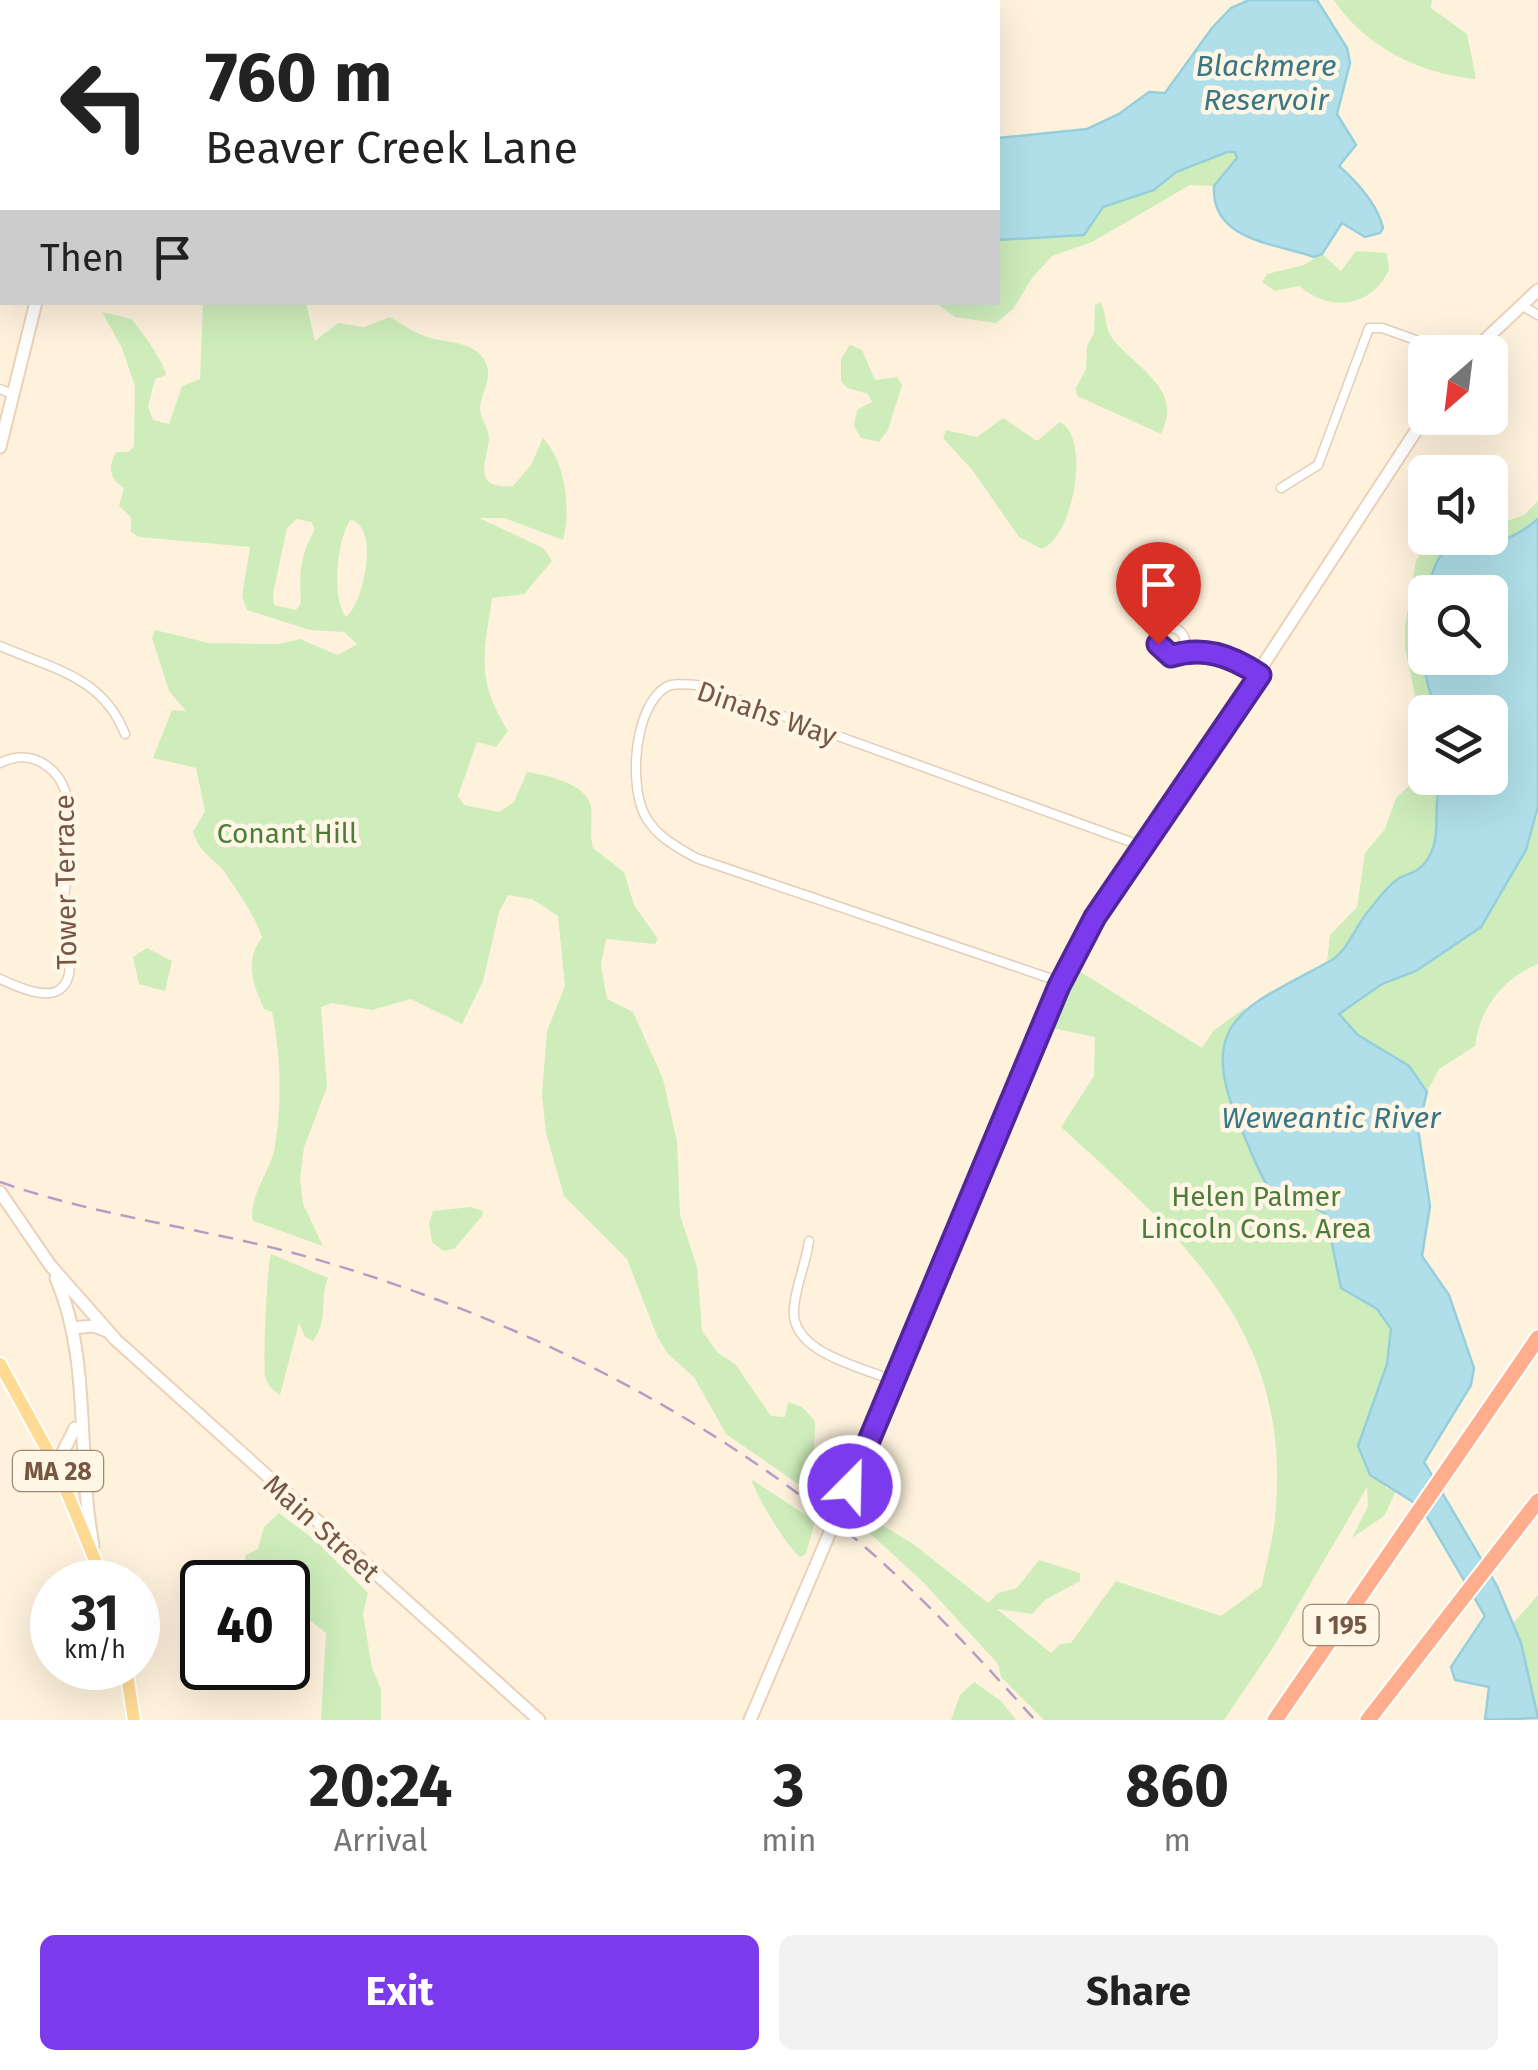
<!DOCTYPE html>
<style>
:root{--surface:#fff;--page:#f2f2f2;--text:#222;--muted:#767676;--accent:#7c3aed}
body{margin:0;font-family:"Fira Sans",sans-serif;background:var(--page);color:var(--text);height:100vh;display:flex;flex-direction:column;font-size:38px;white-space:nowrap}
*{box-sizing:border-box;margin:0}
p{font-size:32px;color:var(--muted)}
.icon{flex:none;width:55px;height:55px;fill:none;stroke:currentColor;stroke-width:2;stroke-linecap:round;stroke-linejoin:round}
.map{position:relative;height:1720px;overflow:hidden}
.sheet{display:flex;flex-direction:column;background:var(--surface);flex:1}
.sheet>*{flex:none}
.guide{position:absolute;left:0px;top:0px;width:1000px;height:305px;box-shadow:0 10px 40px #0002;background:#fff;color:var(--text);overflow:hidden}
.needle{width:65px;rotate:208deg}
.controls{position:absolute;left:1408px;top:335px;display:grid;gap:20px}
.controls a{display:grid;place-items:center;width:100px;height:100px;border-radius:15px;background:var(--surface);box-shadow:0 10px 40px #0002;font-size:50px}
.speed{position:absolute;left:30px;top:1560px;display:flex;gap:20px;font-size:50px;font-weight:700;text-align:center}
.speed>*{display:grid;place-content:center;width:130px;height:130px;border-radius:50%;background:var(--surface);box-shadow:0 10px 40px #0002;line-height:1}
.speed small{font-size:25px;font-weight:400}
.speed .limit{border:5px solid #111;border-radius:15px;background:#fff;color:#111}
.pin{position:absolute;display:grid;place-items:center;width:85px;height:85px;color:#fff;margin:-102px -42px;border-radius:50% 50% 50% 0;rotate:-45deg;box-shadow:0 0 10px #0007}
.pin .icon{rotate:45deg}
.me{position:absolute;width:110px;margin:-55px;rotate:23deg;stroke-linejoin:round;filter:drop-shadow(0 0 8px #0008)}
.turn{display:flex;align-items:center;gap:35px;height:210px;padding:0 40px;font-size:45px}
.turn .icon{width:130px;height:130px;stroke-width:2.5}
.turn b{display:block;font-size:70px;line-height:85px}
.then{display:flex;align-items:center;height:95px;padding:0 40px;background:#0003;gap:20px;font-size:38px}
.eta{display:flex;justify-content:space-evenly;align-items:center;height:170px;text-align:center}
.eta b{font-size:60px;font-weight:700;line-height:70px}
.cta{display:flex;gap:20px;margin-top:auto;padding:20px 40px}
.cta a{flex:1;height:115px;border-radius:15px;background:var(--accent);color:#fff;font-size:40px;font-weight:700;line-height:115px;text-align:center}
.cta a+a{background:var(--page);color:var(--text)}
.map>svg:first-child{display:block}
.green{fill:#ceedbb;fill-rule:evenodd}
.water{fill:#b0dfe9;stroke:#96cfdc;stroke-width:2.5}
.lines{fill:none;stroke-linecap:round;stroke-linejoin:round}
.street-casing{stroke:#e3ceb9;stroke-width:11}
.secondary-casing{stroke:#ead1b8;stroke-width:15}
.primary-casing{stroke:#fff;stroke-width:16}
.highway-casing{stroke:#fff;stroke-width:19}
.street{stroke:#fff;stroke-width:8}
.secondary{stroke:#fff;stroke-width:11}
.primary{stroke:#ffda93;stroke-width:12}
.highway{stroke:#ffae8d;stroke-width:15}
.rail{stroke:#b49cc7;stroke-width:2.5;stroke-dasharray:15 10;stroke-linecap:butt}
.route-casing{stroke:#51269a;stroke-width:25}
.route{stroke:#7c3aed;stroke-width:18}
.labels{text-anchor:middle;stroke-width:9;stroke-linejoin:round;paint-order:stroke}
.shield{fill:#fff6e5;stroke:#9f8774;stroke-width:2.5}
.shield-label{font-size:25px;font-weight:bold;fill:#765744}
.street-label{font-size:28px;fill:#765744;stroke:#fff6e5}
.park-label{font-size:28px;fill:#4c7d3a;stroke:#fff6e5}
.water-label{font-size:30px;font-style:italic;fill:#397785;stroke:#fff6e5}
</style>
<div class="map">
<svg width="1538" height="1720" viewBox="0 0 1538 1720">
<rect width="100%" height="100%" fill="#fef2dd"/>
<g class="green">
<path d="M1334 0H1432L1431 8 1467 34 1476 79C1420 74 1365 47 1334 0Z"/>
<path d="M1227 152H1235L1237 158 1214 186 1190 185 1092 242 1052 256 1032 278 1013 309 996 323 955 317 936 303 998 302V239L1070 237 1088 231 1103 207 1154 189 1177 172Z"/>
<path d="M1356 251 1387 253 1389 270C1369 310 1329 311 1299 286L1275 291 1262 282 1267 274 1304 265 1322 254 1341 271Z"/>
<path d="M1100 302C1107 312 1104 327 1112 338 1135 368 1185 389 1161 434L1077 396 1076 388 1086 369 1087 346 1094 333 1095 305Z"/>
<path d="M203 303H306L315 341 338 323 364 327 390 317C401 324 412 331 424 336 444 344 475 339 486 363 493 378 481 393 480 408 480 419 489 428 489 438 489 457 468 490 513 486L531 465 543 438C566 463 571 509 563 540L504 518H479L543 548 552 561 524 594 492 598C484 656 475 677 508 731L496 747 477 742 458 796 464 805 499 812 514 802 527 772C546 775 586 783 591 806 593 820 589 834 593 848L624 872 634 905 658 939 655 944 606 939 601 965 607 999 633 1012 663 1079 677 1142 680 1215 697 1267 702 1331 718 1353 735 1364 771 1416 785 1417 788 1402 802 1407 815 1421C815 1437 814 1476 804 1488L726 1434 694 1377 668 1354 657 1336 627 1259 564 1196 546 1133 542 1095 547 1031 565 986 558 916 532 899 508 895 499 912 483 981 462 1024 411 999 372 1010 332 1003 321 1007 327 1087 304 1147 300 1178 303 1204 323 1246 253 1221C248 1196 271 1171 275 1146 282 1103 281 1055 272 1012L264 1009C253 985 244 960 262 938 254 914 240 895 226 874 215 858 200 855 193 832L205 811 196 768 153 758 172 710 186 711 169 691 152 638 155 630 209 643 279 644 300 639 338 655 357 644 344 632 310 630 247 610 242 596 250 547 139 537 131 532V517L119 506 124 488C109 479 108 467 116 452H129L134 446 135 386 122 348 102 312 131 319C140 328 166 365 166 375L155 379 148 407 153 420 169 424 182 386 200 379ZM297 519 311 522 315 529C300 557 299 572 301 603L296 610 274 605 273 594 287 528ZM350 520C381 525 363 605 346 617 331 598 337 541 350 520Z"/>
<path d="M850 345 862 350 875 380 897 377 902 385 888 430 879 442 861 438 854 426 857 410 872 402 868 394 847 388 841 381V359Z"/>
<path d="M1003 418 1037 441 1060 422C1091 437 1074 536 1042 549L1019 537 973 471 943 438 946 430 977 437Z"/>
<path d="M1538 501V519C1515 538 1487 551 1458 541 1411 567 1417 669 1438 712H1425V778H1443L1438 788 1437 832 1429 857 1415 873 1397 880 1337 956 1327 961 1330 935 1357 907 1365 853 1385 829 1396 798 1411 784 1420 767 1423 732 1405 649V626L1416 561 1429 538H1490V527L1524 515Z"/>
<path d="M1538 806V964C1502 979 1480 1008 1475 1046L1439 1069 1427 1092 1409 1066 1358 1035 1339 1013 1382 984 1416 971 1472 935 1526 850Z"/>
<path d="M147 948 172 961 165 991 139 984 133 957Z"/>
<path d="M1079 971 1202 1048 1213 1031 1246 1007C1239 1020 1225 1032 1223 1049 1219 1076 1234 1112 1244 1136L1266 1117 1396 1321 1386 1488 1396 1491 1384 1516 1352 1538 1368 1506 1367 1487 1274 1646 1224 1720H1044L1001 1677 998 1664 924 1583 848 1513 851 1507 912 1543 988 1603 998 1593 1017 1588 1039 1560 1080 1573V1581L1045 1600 1032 1614 997 1609 1051 1653 1060 1644 1071 1643 1116 1581 1221 1616 1262 1586C1266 1563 1273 1540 1275 1518 1294 1333 1184 1239 1061 1127L1094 1076 1095 1037 1052 1028Z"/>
<path d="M471 1207 483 1211 482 1216 454 1249 443 1251 432 1242 429 1224 433 1211Z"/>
<path d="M271 1254 328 1278C319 1300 329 1321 313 1341L305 1337 299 1323 280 1395C272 1390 268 1386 265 1376 263 1365 267 1263 271 1254Z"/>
<path d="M751 1479 815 1521 806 1554 800 1557C786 1546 757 1497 751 1479Z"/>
<path d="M279 1513 316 1541 368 1593 363 1614 372 1668 381 1689V1720H321L326 1633 288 1603V1582H259L244 1563 246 1555 258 1549 264 1527Z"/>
<path d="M1538 1595V1720L1475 1667Z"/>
<path d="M974 1682 1001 1701 1016 1720H951L960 1695Z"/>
</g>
<g class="water">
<path d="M1249 0H1317L1347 48 1350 63 1337 114 1356 145 1339 166C1357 182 1377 203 1383 228L1380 233 1365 237 1342 223 1322 254 1314 257C1277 243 1211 242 1214 186L1237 158 1235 152H1227L1176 172 1154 190 1103 207 1084 235 998 240V138L1087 129 1119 114 1149 92 1165 93 1212 28 1231 8Z"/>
<path d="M1538 519V806L1526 850 1481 927 1416 971 1382 984 1339 1014 1358 1035 1409 1066 1427 1092 1418 1129 1430 1206 1422 1256 1449 1295 1474 1368 1471 1385 1424 1462 1497 1586 1521 1643 1538 1718 1485 1720 1489 1687 1455 1680 1451 1667 1485 1616 1421 1507 1370 1475 1358 1446 1387 1364 1391 1329 1377 1309 1341 1288 1326 1214 1289 1195 1274 1194C1263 1185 1248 1144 1241 1128 1193 1019 1245 1008 1330 961 1347 952 1355 927 1367 913 1375 903 1387 886 1398 879 1407 873 1416 874 1424 864 1446 838 1429 805 1443 778H1490V712H1438C1421 677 1420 642 1425 603V658H1490V592H1426C1434 569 1436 553 1458 541 1487 551 1515 538 1538 519Z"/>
</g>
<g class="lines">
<g class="street-casing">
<g id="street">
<path d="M658 0V2"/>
<path d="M366 2 367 0"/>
<path d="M462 2V0"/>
<path d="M531 2V0"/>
<path d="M1521 305 1538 315"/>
<path d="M0 389 12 394"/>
<path d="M1281 488 1318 465 1369 328H1382L1450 352"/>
<circle cx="1171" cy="642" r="14"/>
<path d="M0 646C53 669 103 677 125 734"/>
<path d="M1183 649 1228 655 1260 675"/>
<path d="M0 763C14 756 30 755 44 764 89 791 63 872 63 917 64 937 80 976 59 990 44 1000 14 985 0 979"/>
<path d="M1061 982 696 858C677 847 659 838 647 819 628 790 633 707 666 687 675 682 687 685 697 685L1142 846"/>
<path d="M809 1241C806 1264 795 1287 794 1309 790 1353 863 1367 894 1381"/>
</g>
</g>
<g class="secondary-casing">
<g id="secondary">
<path d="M1472 352 1538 290"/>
<path d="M0 447 36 302"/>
<path d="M0 1192 50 1265 116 1340 539 1720"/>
<path d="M56 1278C92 1361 76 1457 93 1545"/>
<path d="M72 1328 94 1326 107 1331"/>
<path d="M56 1466 75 1428"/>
<path d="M750 1720 1080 945 1425 417"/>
</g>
</g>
<g class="primary-casing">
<g id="primary">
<path d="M815 2 820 0"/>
<path d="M0 48H2"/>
<path d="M0 1364 56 1466 104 1582"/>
<path d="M126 1668 134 1720"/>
</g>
</g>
<g class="highway-casing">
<g id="highway">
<path d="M1275 1720 1538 1338"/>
<path d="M1368 1720 1538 1501"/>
</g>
</g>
<use href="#street" class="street"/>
<use href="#secondary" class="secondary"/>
<use href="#primary" class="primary"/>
<use href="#highway" class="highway"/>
<path class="rail" d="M0 1182C102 1218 212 1229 315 1259 514 1317 708 1412 866 1548 927 1601 981 1660 1035 1720"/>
</g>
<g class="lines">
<g class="route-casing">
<path id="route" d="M850 1486 1059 986 1095 917 1260 675C1230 655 1203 646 1171 656L1158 644"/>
</g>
<use href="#route" class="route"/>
</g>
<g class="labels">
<g class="shield">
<rect x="13" y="1451" width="90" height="40" rx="8"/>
<rect x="1303.5" y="1605" width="75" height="40" rx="8"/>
</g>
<g class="shield-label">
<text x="58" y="1480">MA 28</text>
<text x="1341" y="1634">I 195</text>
</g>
<g class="street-label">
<text transform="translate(767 713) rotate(19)" y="10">Dinahs Way</text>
<text transform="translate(65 882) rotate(-91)" y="10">Tower Terrace</text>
<text transform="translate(322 1528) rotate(42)" y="10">Main Street</text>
</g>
<g class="park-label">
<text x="287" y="843">Conant Hill</text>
<text x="1256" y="1206">Helen Palmer<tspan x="1256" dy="32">Lincoln Cons. Area</tspan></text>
</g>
<g class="water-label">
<text x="1266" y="76">Blackmere<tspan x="1266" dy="34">Reservoir</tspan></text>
<text x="1331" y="1128">Weweantic River</text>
</g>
</g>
</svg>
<div class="controls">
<a><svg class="needle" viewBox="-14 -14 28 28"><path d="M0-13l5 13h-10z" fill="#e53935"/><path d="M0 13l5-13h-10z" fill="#767676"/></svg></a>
<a><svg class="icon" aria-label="sound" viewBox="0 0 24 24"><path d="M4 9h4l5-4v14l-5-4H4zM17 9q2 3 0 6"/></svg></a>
<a><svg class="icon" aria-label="search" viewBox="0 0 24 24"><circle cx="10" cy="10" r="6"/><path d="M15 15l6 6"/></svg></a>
<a><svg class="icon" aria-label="layers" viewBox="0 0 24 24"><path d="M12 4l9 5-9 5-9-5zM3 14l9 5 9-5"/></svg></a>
</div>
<div class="speed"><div>31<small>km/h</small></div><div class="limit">40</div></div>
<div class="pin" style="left:1158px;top:644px;background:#d93025"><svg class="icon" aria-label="arrive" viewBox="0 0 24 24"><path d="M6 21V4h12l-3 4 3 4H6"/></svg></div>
<svg class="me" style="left:850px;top:1486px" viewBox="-20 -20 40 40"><circle r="17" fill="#7c3aed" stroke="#fff" stroke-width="3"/><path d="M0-11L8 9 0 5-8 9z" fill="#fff"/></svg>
<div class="guide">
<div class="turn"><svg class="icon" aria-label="left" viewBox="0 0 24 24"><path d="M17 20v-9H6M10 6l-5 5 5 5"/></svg><div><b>760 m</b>Beaver Creek Lane</div></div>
<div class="then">Then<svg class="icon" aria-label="arrive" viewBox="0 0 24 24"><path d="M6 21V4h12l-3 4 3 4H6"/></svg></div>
</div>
</div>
<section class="sheet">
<div class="eta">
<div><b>20:24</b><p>Arrival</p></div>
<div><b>3</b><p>min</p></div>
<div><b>860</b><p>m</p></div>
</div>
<div class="cta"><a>Exit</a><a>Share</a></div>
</section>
